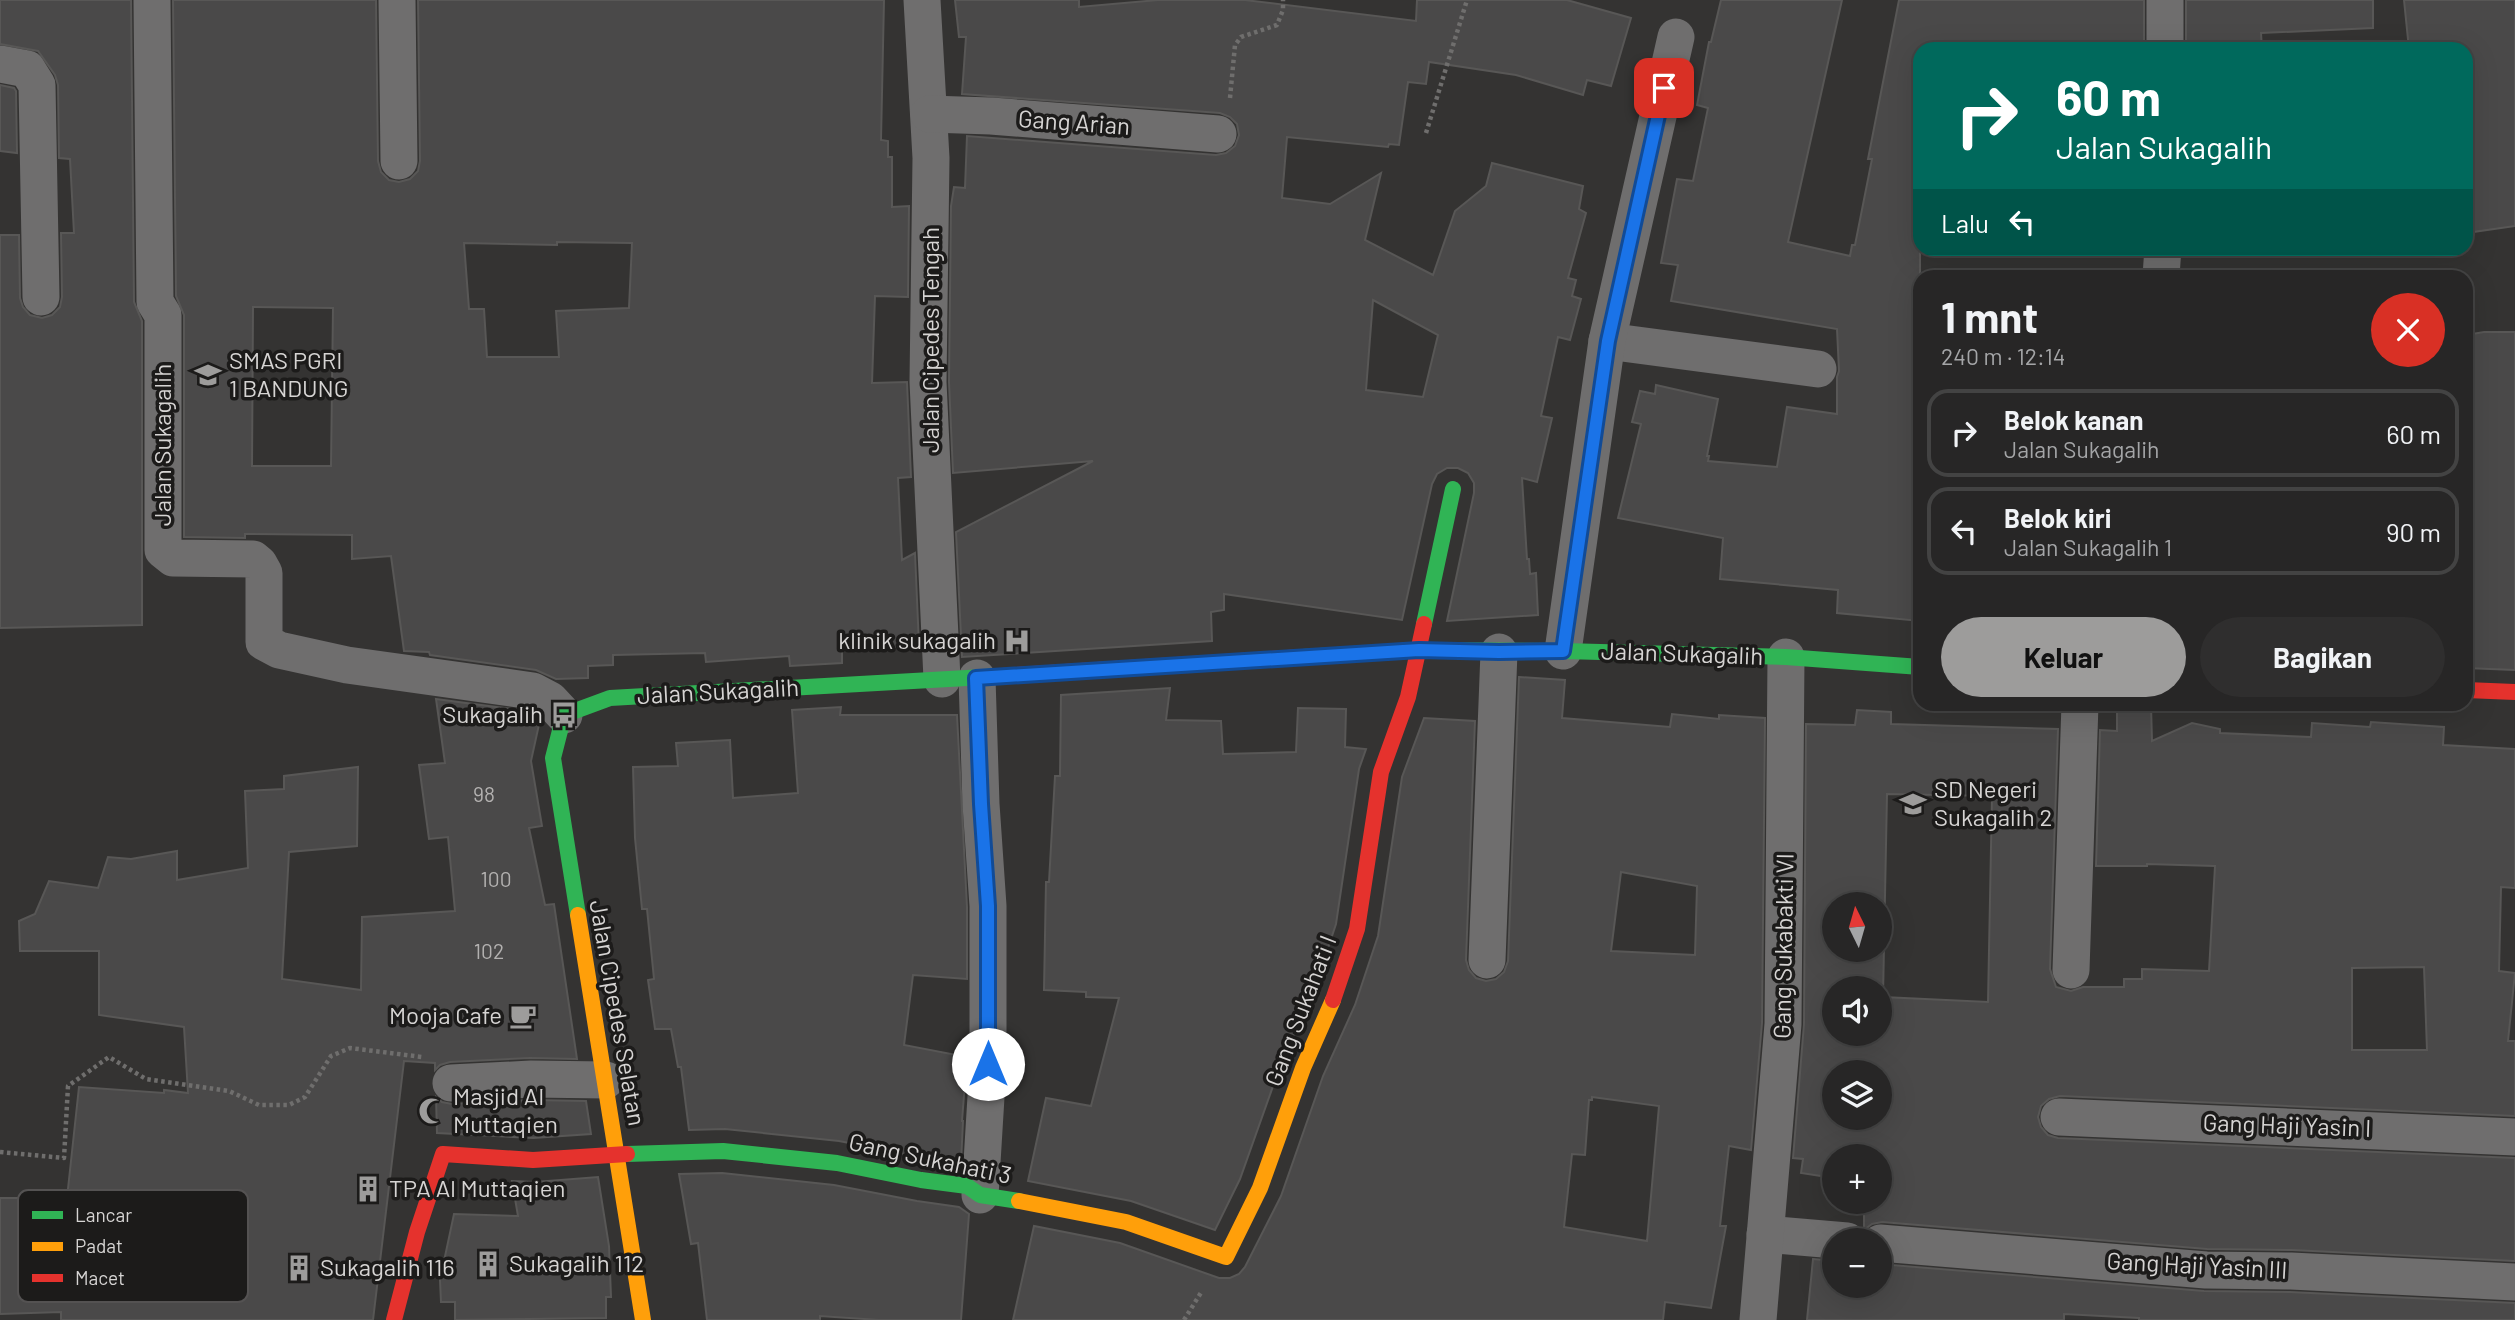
<!DOCTYPE html>
<html lang="id">
<meta charset="utf-8">
<style>
:root{--surface:#272626;--page:#2f2e2e;--text:#f1f3f6;--muted:#a4a5a7;--line:#434343;--accent:#9d9c9b}
body{margin:0;font-family:Barlow,sans-serif;background:var(--page);color:var(--text);height:100vh;display:flex;flex-direction:column;font-size:26px;white-space:nowrap}
*{box-sizing:border-box;margin:0}
p{font-size:23px;color:var(--muted)}
.icon{flex:none;width:38px;height:38px;fill:none;stroke:currentColor;stroke-width:2;stroke-linecap:round;stroke-linejoin:round}
.map{position:relative;flex:1;overflow:hidden}
.details{position:absolute;left:1913px;top:270px;width:560px;height:441px;display:flex;flex-direction:column;background:var(--surface);border-radius:21px;box-shadow:0 7px 28px #0002,0 0 0 2px var(--line)}
.details>*{flex:none}
.banner{position:absolute;left:1913px;top:42px;width:560px;height:214px;border-radius:21px;box-shadow:0 7px 28px #0002,0 0 0 2px var(--line);background:#00695c;color:#fff;overflow:hidden}
.needle{width:46px;rotate:355deg}
.buttons{position:absolute;left:1822px;top:892px;display:grid;gap:14px}
.buttons a{display:grid;place-items:center;width:70px;height:70px;border-radius:50%;background:var(--surface);box-shadow:0 7px 28px #0002,0 0 0 2px var(--line);font-size:35px}
.pin{position:absolute;display:grid;place-items:center;width:60px;height:60px;color:#fff;margin:-30px;border-radius:14px;box-shadow:0 4px 10px #0006}
.me{position:absolute;width:77px;margin:-38px;rotate:0deg;stroke-linejoin:round;filter:drop-shadow(0 0 5px #0008)}
.turn{display:flex;align-items:center;gap:24px;height:147px;padding:0 28px;font-size:32px}
.turn .icon{width:91px;height:91px;stroke-width:2.5}
.turn b{display:block;font-size:49px;line-height:60px}
.then{display:flex;align-items:center;height:66px;padding:0 28px;background:#0003;gap:14px;font-size:26px}
.round{display:grid;place-items:center;flex:none;width:74px;height:74px;border-radius:37px;background:var(--page)}
.overview{display:flex;align-items:center;justify-content:space-between;height:119px;padding:0 28px}
h1{font-size:42px;font-weight:700;line-height:52px}
.cta{display:flex;gap:14px;margin-top:auto;padding:14px 28px}
.cta a{flex:1;height:80px;border-radius:42px;background:var(--accent);color:#111;font-size:28px;font-weight:700;line-height:80px;text-align:center}
.cta a+a{background:var(--page);color:var(--text)}
ul{padding:0;list-style:none}
li{display:flex;align-items:center;gap:21px;height:88px;margin:0 14px 10px;padding:0 14px;border:4px solid var(--line);border-radius:21px}
li div{flex:1}
li b{display:block;font-size:26px}
li em{font-style:normal}
.map>svg:first-child{display:block}
.building{fill:#4a4949;stroke:#585756;stroke-width:2;fill-rule:evenodd}
.lines{fill:none;stroke-linecap:round;stroke-linejoin:round}
.path{stroke:#6f6e6d;stroke-width:4.5;stroke-dasharray:3.5 3.5;stroke-linecap:butt}
.street{stroke:#6f6e6e;stroke-width:37}
.fast{stroke:#30b455;stroke-width:16}
.slow{stroke:#ff9f0a;stroke-width:16}
.jam{stroke:#e5322d;stroke-width:16}
.route-casing{stroke:#114b97;stroke-width:18}
.route{stroke:#1a73e8;stroke-width:12}
.labels{text-anchor:middle;stroke-width:7;stroke-linejoin:round;paint-order:stroke}
.number-label{font-size:21px;fill:#b3b1b0}
.street-label{font-size:24px;fill:#d6d4d3;stroke:#1c1b1a}
.poi-label{font-size:24px;fill:#d6d4d3;stroke:#1c1b1a;text-anchor:start}
.key{fill:#1c1b1a;stroke:#545252;stroke-width:2}
.key-label{font-size:19px;fill:#d6d4d3}
</style>
<div class="map">
<svg width="2515" height="1320" viewBox="0 0 2515 1320">
<rect width="100%" height="100%" fill="#343332"/>
<g class="building">
<path d="M0 0H131L134 302 142 321V625L0 628V235H19L20 298 23 307 30 315 42 318 52 315 60 307 62 297 61 233H74L70 159 59 158 58 85 55 75 38 51 0 44Z"/>
<path d="M173 0H376L378 161 381 172 389 180 399 182 410 179 418 171 420 161 418 0H884L881 140 888 141V157H892V207L909 206 908 297 875 296 872 383 907 382 911 477 898 478 902 560 915 553 919 646 842 650V663L790 666 789 656 706 662 705 653 613 655V665L588 666V678L556 679 536 670 430 655 429 652 404 651 391 556 352 559V535L245 534V538L184 537V315L176 296ZM557 242 632 243 629 308 556 311 559 357H487L484 309H469L464 243 557 245ZM253 307 333 308 331 466H252Z"/>
<path d="M955 0H1079V7L1158 0H1245L1416 21 1417 0H1567L1631 18 1611 86 1587 80 1583 95 1516 75 1429 62 1426 84 1408 82 1399 145 1389 144 1388 147 1287 137 1282 198 1330 204 1381 173 1365 240 1433 275 1455 211 1486 186 1492 163 1583 186 1579 209 1586 213 1568 278 1576 280 1572 296 1581 299 1570 340 1558 337 1541 416 1552 418 1537 482 1522 478 1527 559H1529L1530 574 1536 573 1538 615 1447 621 1474 493V483L1468 473 1458 468H1447L1437 474 1432 484 1402 620 1224 594V610L1211 612 1212 641 962 657 956 532 1093 461 953 473 949 382 951 206 954 187 965 188 967 136 1216 155 1226 153 1235 146 1239 135 1237 124 1230 117 1220 113 962 94 966 37H959ZM1373 300 1438 335 1423 397 1366 390Z"/>
<path d="M1721 0H1842L1788 242 1850 256 1852 245H1855L1872 159H1868L1899 0H2144V49H1920V621L1837 613 1838 590 1720 579 1723 538 1618 518 1641 424 1632 422 1640 391 1655 394 1656 385 1718 399 1707 456H1709L1708 461 1777 467 1787 407 1837 414V377L1839 371 1837 329 1671 301 1678 265 1661 263 1677 179 1693 181 1708 108 1697 105 1709 42H1711Z"/>
<path d="M2186 0H2373V28L2261 33 2262 49H2186Z"/>
<path d="M2404 0H2515V226L2466 233V49H2409Z"/>
<path d="M0 85 14 88 16 91 17 153 0 151Z"/>
<path d="M2484 332H2515V670L2466 668V335Z"/>
<path d="M1519 677 1565 680 1562 718 1670 727 1672 714 1719 719V715L1765 718 1762 1023 1751 1150 1729 1146 1720 1226H1726L1711 1308 1665 1302 1663 1320H1013L1034 1226 1120 1243 1219 1278H1230L1239 1274 1245 1267 1281 1196 1323 1076 1355 1005 1378 936 1402 777 1424 718 1475 721 1466 960 1469 970 1476 978 1486 981 1496 979 1504 972 1508 961ZM1621 872 1697 886 1695 955 1611 951ZM1592 1097 1659 1106 1647 1241 1564 1227 1572 1154 1585 1155 1589 1100H1592Z"/>
<path d="M1170 688 1166 720 1221 721 1223 754 1296 752 1298 708 1346 709 1345 747 1366 749 1359 769 1336 924 1314 990 1282 1061 1240 1179 1215 1230 1131 1201 1028 1181 1046 1098 1091 1106 1119 998 1086 997V992L1044 990 1046 882H1049L1055 776H1060L1061 695Z"/>
<path d="M436 699 526 711 540 720 531 761 542 826 529 828 545 905 554 904 577 1059 530 1058 450 1062 440 1065 435 1070V1063L404 1061 373 1320H61V1312L0 1314V1198H67L79 1087 164 1093V1090L188 1093 184 1027 99 1015V951H20L19 921 35 914 49 881 98 888 108 857 131 859 177 851V880L248 868 245 791 284 789V776L358 767 357 846 289 852 282 979 361 990 362 917 455 911 448 837 429 839 419 765 445 763Z"/>
<path d="M2117 704 2151 705 2152 741 2192 723 2220 729V733L2311 737 2312 723 2370 727 2371 722 2444 727 2443 745 2515 749V888L2501 887 2499 971 2515 973 2508 1041H2515V1116L2060 1096 2049 1099 2041 1106 2038 1117 2041 1127 2048 1135 2058 1138 2515 1158V1261L2292 1250 2207 1249 1882 1222 1872 1224 1864 1230V1202H1880V1157H1834V1178L1801 1173 1803 1159 1793 1158 1804 1024 1806 724 1855 725 1857 710 1891 712V724L2058 729 2050 969 2056 987 2071 991 2083 987H2124V979H2142V969L2209 971 2215 866 2147 864V866H2096L2100 730 2117 731ZM1887 794 1992 796 1988 1002 1883 997ZM1834 905H1880V950H1834ZM2424 967 2427 1050H2352V968ZM1834 989H1880V1034H1834ZM1834 1073H1880V1118H1834Z"/>
<path d="M841 707 840 715H957L967 907V979L913 975 904 1045 967 1057 962 1121H963L961 1163 925 1158 839 1141 725 1129 689 1130 681 1067H678L671 1029H655L648 980 654 979 647 909H642L635 838 633 767 678 766 676 743 730 740 733 798 798 793 792 710Z"/>
<path d="M436 1097 442 1102 452 1104 531 1100 586 1101 591 1134 533 1138 437 1133Z"/>
<path d="M722 1173 834 1185 917 1201 959 1207 969 1214 961 1320H879L820 1316V1320H707L698 1243 691 1244 679 1174Z"/>
<path d="M598 1177 609 1246 611 1297H606V1318L455 1320V1302H441L440 1280 454 1214 518 1216 512 1181 535 1182Z"/>
<path d="M1813 1259 1834 1261V1286H1880V1264L2204 1291 2290 1292 2515 1303V1320H2139V1318L2064 1314V1320H1807Z"/>
</g>
<g class="lines">
<g class="path">
<path d="M1230 98 1235 45 1241 37 1277 25 1283 10V0"/>
<path d="M1426 133 1467 0"/>
<path d="M0 1152 64 1158 68 1086 109 1057 146 1079 229 1091 259 1105H289L305 1097 331 1056 350 1048 422 1057"/>
<path d="M1184 1320 1202 1291"/>
</g>
<g class="street">
<path d="M152 0 155 302 163 315V550L173 558 253 559 259 564 264 573V642L279 650 347 665 533 691 550 700 564 715"/>
<path d="M397 0 399 161"/>
<path d="M922 0 931 158 928 382 942 679"/>
<path d="M2165 49V0"/>
<path d="M0 64 27 69 37 85 41 297"/>
<path d="M929 114 991 116 1218 134"/>
<path d="M2161 276 2163 248"/>
<path d="M1607 341 1818 369"/>
<path d="M1563 651 1607 341 1676 37"/>
<path d="M977 678 981 804 988 906V1064L980 1195"/>
<path d="M1487 960 1499 652"/>
<path d="M2071 970 2080 704"/>
<path d="M451 1083 531 1079 606 1080"/>
<path d="M2059 1117 2515 1137"/>
<path d="M1765 1234 1847 1241"/>
<path d="M1880 1243 2206 1270 2291 1271 2515 1282"/>
<path d="M1758 1320 1783 1024 1786 657"/>
</g>
<g class="fast">
<path d="M1424 624 1453 489"/>
<path d="M1303 657 1419 650 1563 651 1786 657 1920 667"/>
<path d="M578 915 553 758 564 715 610 698 1002 676"/>
<path d="M627 1154 723 1151 837 1163 921 1180 967 1186 980 1195 1019 1201"/>
</g>
<g class="slow">
<path d="M578 915 643 1320"/>
<path d="M1019 1201 1126 1222 1226 1257 1260 1188 1303 1068 1333 1000"/>
</g>
<g class="jam">
<path d="M1002 676 1303 657"/>
<path d="M2466 690 2515 692"/>
<path d="M1333 1000 1357 929 1381 772 1408 697 1424 624"/>
<path d="M394 1320 417 1232 443 1154 533 1160 627 1154"/>
</g>
</g>
<g class="lines">
<g class="route-casing">
<path id="route" d="M988 1064V906L981 804 976 678 1419 650 1499 652 1563 651 1608 341 1664 88"/>
</g>
<use href="#route" class="route"/>
</g>
<defs>
<g id="school-bare" transform="scale(2.1)"><path d="M0-5L7-2L0 1L-7-2ZM-4 1L0 2.5L4 1V4Q0 6-4 4Z" fill="#9d9c9b" stroke="#1c1b1a" stroke-width="2.5" paint-order="stroke"/></g>
<g id="hospital-bare" transform="scale(2.1)"><path d="M-5-5h3v3.5h4V-5h3V5h-3V1.5h-4V5h-3Z" fill="#9d9c9b" stroke="#1c1b1a" stroke-width="2.5" paint-order="stroke"/></g>
<g id="bus-bare" transform="scale(2.1)"><path d="M-5-6H5V4H4V6H2V4H-2V6H-4V4H-5ZM-3.5-4V0h7V-4ZM-3.5 1.2v1.5H-2V1.2ZM2 1.2v1.5H3.5V1.2Z" fill="#9d9c9b" stroke="#1c1b1a" stroke-width="2.5" paint-order="stroke"/></g>
<g id="cafe-bare" transform="scale(2.1)"><path d="M-5.5-4.5H6V0H3Q3 3.5 0 3.5H-2.5Q-5.5 3.5-5.5 0ZM3-3.2v2h1.7v-2ZM-6 4.5H4V6H-6Z" fill="#9d9c9b" stroke="#1c1b1a" stroke-width="2.5" paint-order="stroke"/></g>
<g id="mosque-bare" transform="scale(2.1)"><path d="M3.5-4.9A6 6 0 1 0 3.5 4.9A5 5 0 1 1 3.5-4.9Z" fill="#9d9c9b" stroke="#1c1b1a" stroke-width="2.5" paint-order="stroke"/></g>
<g id="building-bare" transform="scale(2.1)"><path d="M-4-6H4V6H1V3H-1V6H-4ZM-2.5-4.3h1.7v1.8h-1.7ZM.8-4.3h1.7v1.8H.8ZM-2.5-1h1.7V.8h-1.7ZM.8-1h1.7V.8H.8Z" fill="#9d9c9b" stroke="#1c1b1a" stroke-width="2.5" paint-order="stroke"/></g>
</defs>
<g fill-rule="evenodd">
<use href="#school-bare" x="208" y="375"/>
<use href="#hospital-bare" x="1017" y="641"/>
<use href="#bus-bare" x="564" y="715"/>
<use href="#school-bare" x="1913" y="804"/>
<use href="#cafe-bare" x="523" y="1016"/>
<use href="#mosque-bare" x="432" y="1111"/>
<use href="#building-bare" x="368" y="1189"/>
<use href="#building-bare" x="488" y="1264"/>
<use href="#building-bare" x="299" y="1268"/>
</g>
<g class="labels">
<g class="number-label">
<text x="484" y="802">98</text>
<text x="496" y="887">100</text>
<text x="489" y="959">102</text>
</g>
<g class="street-label">
<text transform="translate(1074 123) rotate(4)" y="8">Gang Arian</text>
<text transform="translate(931 340) rotate(-90)" y="8">Jalan Cipedes Tengah</text>
<text transform="translate(163 445) rotate(-90)" y="8">Jalan Sukagalih</text>
<text transform="translate(1682 654) rotate(2)" y="8">Jalan Sukagalih</text>
<text transform="translate(718 692) rotate(-3)" y="8">Jalan Sukagalih</text>
<text transform="translate(1784 946) rotate(-89)" y="8">Gang Sukabakti VI</text>
<text transform="translate(1301 1011) rotate(-69)" y="8">Gang Sukahati I</text>
<text transform="translate(617 1013) rotate(80)" y="8">Jalan Cipedes Selatan</text>
<text transform="translate(2287 1126) rotate(2)" y="8">Gang Haji Yasin I</text>
<text transform="translate(930 1159) rotate(12)" y="8">Gang Sukahati 3</text>
<text transform="translate(2197 1266) rotate(3)" y="8">Gang Haji Yasin III</text>
</g>
<g class="poi-label">
<text x="229" y="369">SMAS PGRI<tspan x="229" dy="28">1 BANDUNG</tspan></text>
<text x="996" y="649" text-anchor="end">klinik sukagalih</text>
<text x="543" y="723" text-anchor="end">Sukagalih</text>
<text x="1934" y="798">SD Negeri<tspan x="1934" dy="28">Sukagalih 2</tspan></text>
<text x="502" y="1024" text-anchor="end">Mooja Cafe</text>
<text x="453" y="1105">Masjid Al<tspan x="453" dy="28">Muttaqien</tspan></text>
<text x="389" y="1197">TPA Al Muttaqien</text>
<text x="509" y="1272">Sukagalih 112</text>
<text x="320" y="1276">Sukagalih 116</text>
</g>
</g>
<rect x="18" y="1190" width="230" height="112" rx="10" class="key"/>
<rect x="32" y="1211" width="31" height="8" fill="#30b455"/>
<rect x="32" y="1242" width="31" height="9" fill="#ff9f0a"/>
<rect x="32" y="1274" width="31" height="8" fill="#e5322d"/>
<g class="key-label">
<text x="75" y="1222">Lancar</text>
<text x="75" y="1253">Padat</text>
<text x="75" y="1285">Macet</text>
</g>
</svg>
<div class="buttons">
<a><svg class="needle" viewBox="-14 -14 28 28"><path d="M0-13l5 13h-10z" fill="#e53935"/><path d="M0 13l5-13h-10z" fill="#a4a5a7"/></svg></a>
<a><svg class="icon" aria-label="sound" viewBox="0 0 24 24"><path d="M4 9h4l5-4v14l-5-4H4zM17 9q2 3 0 6"/></svg></a>
<a><svg class="icon" aria-label="layers" viewBox="0 0 24 24"><path d="M12 4l9 5-9 5-9-5zM3 14l9 5 9-5"/></svg></a>
<a>+</a>
<a>−</a>
</div>
<div class="pin" style="left:1664px;top:88px;background:#d93025"><svg class="icon" aria-label="arrive" viewBox="0 0 24 24"><path d="M6 21V4h12l-3 4 3 4H6"/></svg></div>
<svg class="me" style="left:988px;top:1064px" viewBox="-20 -20 40 40"><circle r="19" fill="#fff"/><path d="M0-13L10 11 0 6-10 11z" fill="#1a73e8"/></svg>
<div class="banner">
<div class="turn"><svg class="icon" aria-label="right" viewBox="0 0 24 24"><path d="M7 20v-9h11M14 6l5 5-5 5"/></svg><div><b>60 m</b>Jalan Sukagalih</div></div>
<div class="then">Lalu<svg class="icon" aria-label="left" viewBox="0 0 24 24"><path d="M17 20v-9H6M10 6l-5 5 5 5"/></svg></div>
</div>
<section class="details">
<div class="overview"><div><h1>1 mnt</h1><p>240 m · 12:14</p></div><a class="round" style="background:#d93025;color:#fff"><svg class="icon" aria-label="close" viewBox="0 0 24 24"><path d="M6 6l12 12M18 6L6 18"/></svg></a></div>
<ul>
<li><svg class="icon" aria-label="right" viewBox="0 0 24 24"><path d="M7 20v-9h11M14 6l5 5-5 5"/></svg><div><b>Belok kanan</b><p>Jalan Sukagalih</p></div><em>60 m</em></li>
<li><svg class="icon" aria-label="left" viewBox="0 0 24 24"><path d="M17 20v-9H6M10 6l-5 5 5 5"/></svg><div><b>Belok kiri</b><p>Jalan Sukagalih 1</p></div><em>90 m</em></li>
</ul>
<div class="cta"><a>Keluar</a><a>Bagikan</a></div>
</section>
</div>
